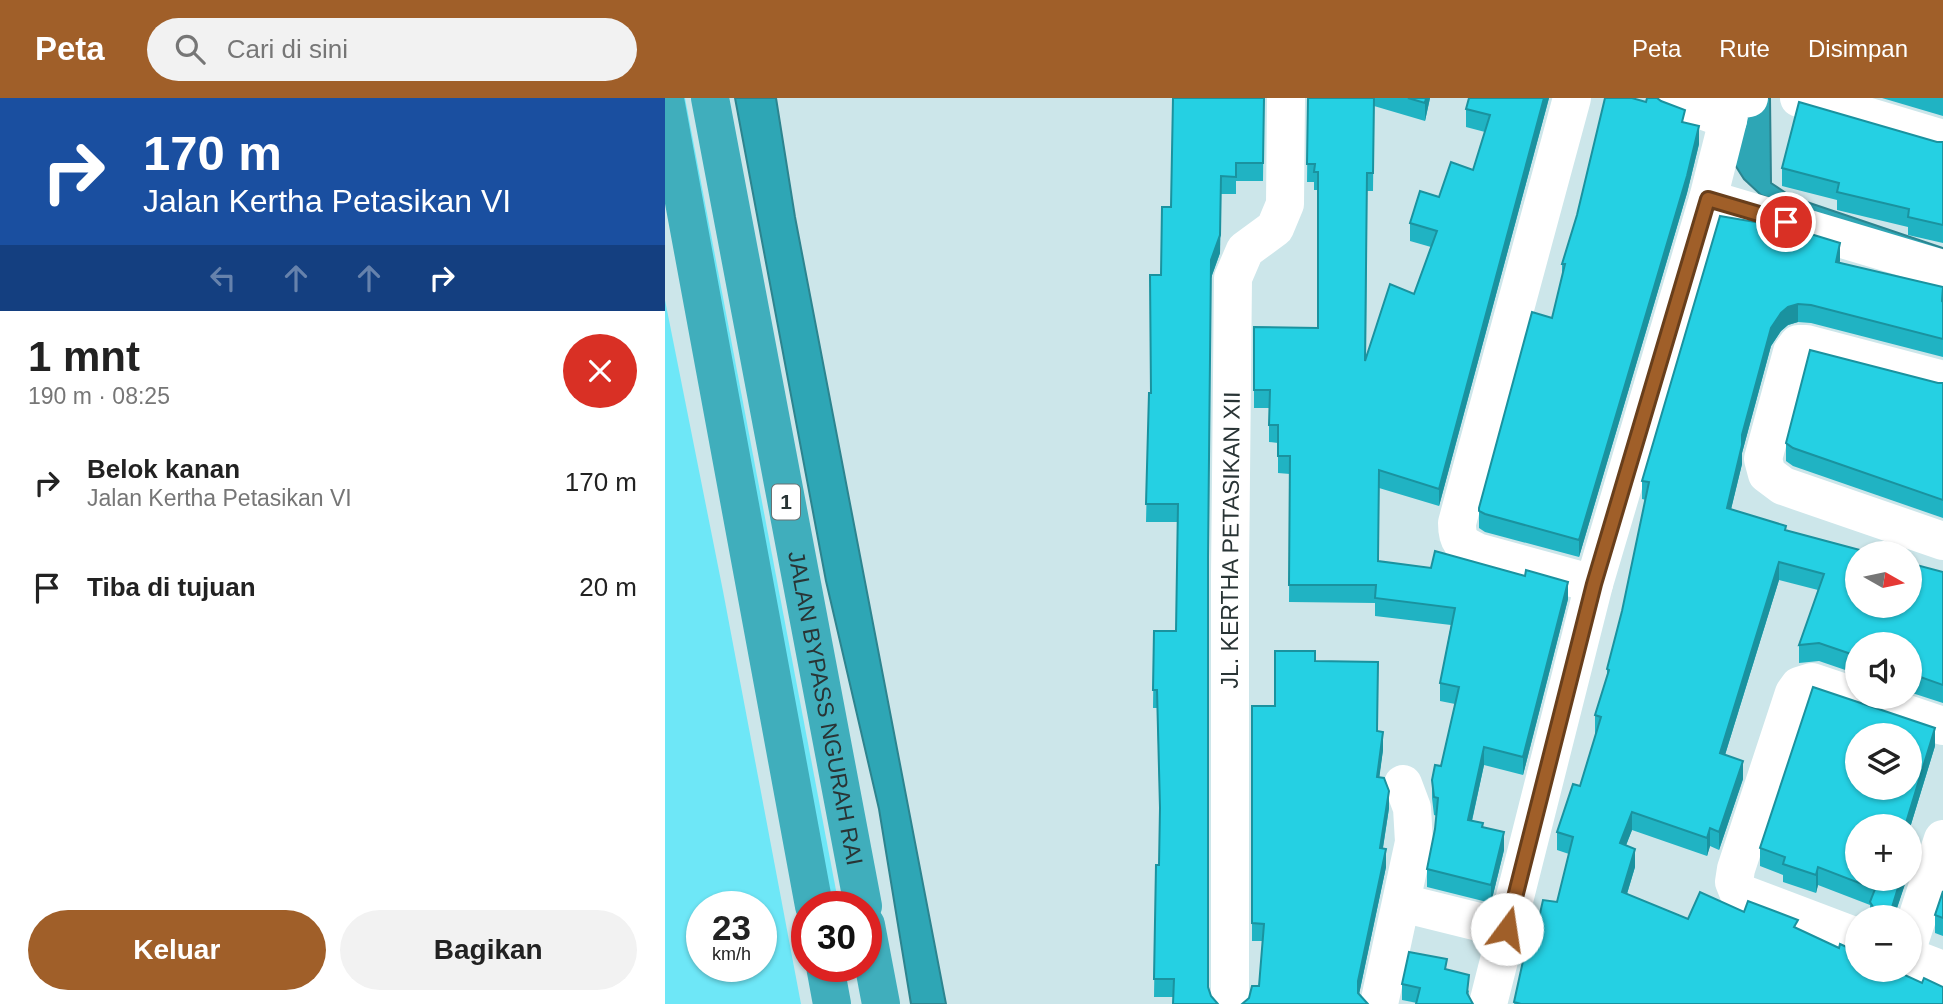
<!DOCTYPE html>
<html lang="id">
<meta charset="utf-8">
<style>
:root{--surface:#fff;--page:#f2f2f2;--text:#222;--muted:#767676;--accent:#a05f29}
body{margin:0;font-family:Helvetica,sans-serif;background:var(--page);color:var(--text);height:100vh;display:flex;flex-direction:column;font-size:26px;white-space:nowrap}
*{box-sizing:border-box;margin:0}
p{font-size:23px;color:var(--muted)}
.icon{flex:none;width:38px;height:38px;fill:none;stroke:currentColor;stroke-width:2;stroke-linecap:round;stroke-linejoin:round}
.map{position:relative;flex:1;overflow:hidden}
.panel{display:flex;flex-direction:column;background:var(--surface);width:665px}
.panel>*{flex:none}
.hud{background:#1a4fa0;color:#fff;overflow:hidden}
.needle{width:46px;rotate:99deg}
.fabs{position:absolute;left:1180px;top:443px;display:grid;gap:14px}
.fabs a{display:grid;place-items:center;width:77px;height:77px;border-radius:50%;background:var(--surface);box-shadow:0 2px 5px #0004;font-size:35px}
.speed{position:absolute;left:21px;top:793px;display:flex;gap:14px;font-size:35px;font-weight:700;text-align:center}
.speed>*{display:grid;place-content:center;width:91px;height:91px;border-radius:50%;background:var(--surface);box-shadow:0 2px 5px #0004;line-height:1}
.speed small{font-size:18px;font-weight:400}
.speed .limit{border:10px solid #d22;background:#fff;color:#111}
.pin{position:absolute;display:grid;place-items:center;width:60px;height:60px;color:#fff;margin:-30px;border:4px solid #fff;border-radius:50%;box-shadow:0 2px 7px #0007}
.me{position:absolute;width:77px;margin:-38px;rotate:14deg;stroke-linejoin:round;filter:drop-shadow(0 0 5px #0008)}
.turn{display:flex;align-items:center;gap:24px;height:147px;padding:0 28px;font-size:32px}
.turn .icon{width:91px;height:91px;stroke-width:2.5}
.turn b{display:block;font-size:49px;line-height:60px}
.lanes{display:flex;align-items:center;height:66px;padding:0 28px;background:#0003;justify-content:center;gap:35px;direction:ltr}
.lanes .off{opacity:.35}
.round{display:grid;place-items:center;flex:none;width:74px;height:74px;border-radius:37px;background:var(--page)}
.headline{display:flex;align-items:center;justify-content:space-between;height:119px;padding:0 28px}
h1{font-size:42px;font-weight:800;line-height:52px}
.action{display:flex;gap:14px;margin-top:auto;padding:14px 28px}
.action a{flex:1;height:80px;border-radius:42px;background:var(--accent);color:#fff;font-size:28px;font-weight:800;line-height:80px;text-align:center}
.action a+a{background:var(--page);color:var(--text)}
ul{padding:0;list-style:none}
li{display:flex;align-items:center;gap:21px;height:105px;padding:0 28px}
li div{flex:1}
li b{display:block;font-size:26px}
li em{font-style:normal}
header{display:flex;align-items:center;gap:42px;box-sizing:border-box;height:98px;padding:0 35px;background:var(--accent);color:#fff}
header strong{font-size:33px}
nav{display:flex;gap:38px;margin-inline-start:auto;font-size:24px}
.search{width:490px;height:63px;background:var(--page);display:flex;align-items:center;gap:18px;box-sizing:border-box;padding:0 24px;border-radius:38px;color:var(--muted);font-size:26px}
main{display:flex;flex:1;min-height:0}
.map>svg:first-child{display:block}
.green{fill:#6ee7f7;fill-rule:evenodd}
.water{fill:#2ea6b5;stroke:#2c848f;stroke-width:2}
.lines{fill:none;stroke-linecap:round;stroke-linejoin:round}
.minor{stroke:#fff;stroke-width:38}
.highway{stroke:#40aebc;stroke-width:38}
.wall{fill:#20b3c3}
.shaded-wall{fill:#1a929f}
.building{fill:#25d0e3;stroke:#1a929f;stroke-width:2;fill-rule:evenodd}
.route-casing{stroke:#683e1b;stroke-width:18}
.route{stroke:#a05f29;stroke-width:12}
.labels{text-anchor:middle;stroke-width:6;stroke-linejoin:round;paint-order:stroke}
.shield{fill:#fff;stroke:#697172;stroke-width:2}
.shield-label{font-size:21px;font-weight:bold;fill:#293435}
.street-label{font-size:23px;fill:#293435;stroke:#fff}
</style>
<header>
<strong>Peta</strong>
<div class="search"><svg class="icon" aria-label="search" viewBox="0 0 24 24"><circle cx="10" cy="10" r="6"/><path d="M15 15l6 6"/></svg>Cari di sini</div>
<nav><a>Peta</a><a>Rute</a><a>Disimpan</a></nav>
</header>
<main>
<section class="panel">
<div class="hud">
<div class="turn"><svg class="icon" aria-label="right" viewBox="0 0 24 24"><path d="M7 20v-9h11M14 6l5 5-5 5"/></svg><div><b>170 m</b>Jalan Kertha Petasikan VI</div></div>
<div class="lanes"><svg class="icon off" aria-label="left" viewBox="0 0 24 24"><path d="M17 20v-9H6M10 6l-5 5 5 5"/></svg><svg class="icon off" aria-label="ahead" viewBox="0 0 24 24"><path d="M12 20V5M6 11l6-6 6 6"/></svg><svg class="icon off" aria-label="ahead" viewBox="0 0 24 24"><path d="M12 20V5M6 11l6-6 6 6"/></svg><svg class="icon" aria-label="right" viewBox="0 0 24 24"><path d="M7 20v-9h11M14 6l5 5-5 5"/></svg></div>
</div>
<div class="headline"><div><h1>1 mnt</h1><p>190 m · 08:25</p></div><a class="round" style="background:#d93025;color:#fff"><svg class="icon" aria-label="close" viewBox="0 0 24 24"><path d="M6 6l12 12M18 6L6 18"/></svg></a></div>
<ul>
<li><svg class="icon" aria-label="right" viewBox="0 0 24 24"><path d="M7 20v-9h11M14 6l5 5-5 5"/></svg><div><b>Belok kanan</b><p>Jalan Kertha Petasikan VI</p></div><em>170 m</em></li>
<li><svg class="icon" aria-label="arrive" viewBox="0 0 24 24"><path d="M6 21V4h12l-3 4 3 4H6"/></svg><div><b>Tiba di tujuan</b></div><em>20 m</em></li>
</ul>
<div class="action"><a>Keluar</a><a>Bagikan</a></div>
</section>
<div class="map">
<svg width="1278" height="906" viewBox="0 0 1278 906">
<rect width="100%" height="100%" fill="#cce6ea"/>
<g class="green">
<path d="M13 0H20L174 808H167Z"/>
<path d="M0 202 58 493 136 906H0ZM37 808H96V868H37Z"/>
</g>
<g class="water">
<path d="M70 0H111L130 119 281 906H246L214 711 161 483Z"/>
<path d="M1070 0H1105L1106 85 1127 99 1278 150V168L1096 97 1079 81 1070 67Z"/>
</g>
<g class="lines">
<g class="minor">
<path d="M907 0 792 425C792 443 796 446 812 454L929 486"/>
<path d="M1004 0 1063 22"/>
<path d="M1134 0 1151 3 1278 41"/>
<path d="M1043 101 1278 171"/>
<path d="M1278 282 1141 246H1133L1127 254 1098 361 1102 376 1118 388 1278 443"/>
<path d="M737 805 842 831"/>
<path d="M1192 839 1073 794 1069 784 1071 771 1129 595 1134 588 1147 584 1278 628"/>
<path d="M1244 845 1278 741"/>
<path d="M1244 859 1278 872"/>
<path id="s1" d="M565 906V478L568 180 580 152 610 130 620 106 621 0"/>
<path d="M714 906 749 744 747 710 738 686"/>
<path d="M823 906 929 486 1043 101 1063 22 1067 3 1084 0"/>
</g>
<g class="highway">
<path id="s2" d="M45 0 198 808"/>
<path d="M0 1 149 808"/>
<path d="M201 827 216 906"/>
<path d="M160 868 167 906"/>
</g>
</g>
<g class="wall">
<path d="M599 0 598 83H571V96H556L555 155 546 180 509 899H489L491 767H494L495 721 492 610H488L489 533H511L513 424H481L484 295H486L496 177 506 109Z"/>
<path d="M643 0H765L760 23 709 8 708 93H702L701 263 749 196 766 149 745 143V125L808 72 820 34 801 29V11L804 0H884L774 408 714 390 713 463 903 501 858 677 819 667 807 723 818 730 839 752 826 805 762 789V771L770 731 772 718 769 717 767 700V682L776 668 790 606 775 603V585L786 527 710 518V505L624 504 625 376 613 375V345L604 344V310H589V229L653 230V92H649V84H642Z"/>
<path d="M1217 0H1278V18Z"/>
<path d="M1020 25 1034 46 1022 95 914 459 820 434 814 430V410L887 220 897 178V166Z"/>
<path d="M1272 44H1278V145L1243 137V129L1172 112V102L1117 88V70Z"/>
<path d="M1055 118 1174 165 1278 189V259L1146 225 1133 224 1123 227 1116 233 1106 248 1077 355V366L1066 411 1121 432 1278 474V605L1244 594V546H1192V576L1154 563 1134 565V547L1153 492 1114 482 1060 657 1078 681 1054 752 1045 748 1042 758 967 732 961 747 970 769 962 796 1023 821 1079 814 1133 831 1192 872 1278 906H849L866 856 892 804 904 756 892 752V734L915 688 931 636 930 635V617L942 578V571L957 513 981 402 977 401V383Z"/>
<path d="M1273 285H1278V420L1128 368 1121 363V345Z"/>
<path d="M650 563 712 633 718 652 714 679 724 710 718 750 721 769 694 896 594 888 598 843H587V608H610Z"/>
<path d="M1270 648 1244 733V728H1192L1242 780 1229 819H1205V807L1153 787 1151 795 1118 784V777L1095 768V750Z"/>
<path d="M1278 793V838L1270 835V817Z"/>
<path d="M782 872 804 893 803 898 752 905 737 902V886Z"/>
</g>
<g class="shaded-wall">
<path d="M761 0H765L760 23V5Z"/>
<path d="M879 0H884L774 408V391Z"/>
<path d="M1034 28V46L1022 95 914 459V442Z"/>
<path d="M556 78 555 155 546 180V162Z"/>
<path d="M1175 145V163L1171 182V164Z"/>
<path d="M1133 206V224L1123 227 1116 233 1106 248 1077 355V337L1106 230 1116 215 1123 209Z"/>
<path d="M1077 347V366L1062 428V410Z"/>
<path d="M1114 464V482L1055 673V655Z"/>
<path d="M903 484V501L858 677V659Z"/>
<path d="M1270 630V648L1244 733V728H1240Z"/>
<path d="M718 634V652L712 697V679Z"/>
<path d="M819 649V667L803 740V722Z"/>
<path d="M1078 663V681L1054 752V734Z"/>
<path d="M724 693V710L715 768V750Z"/>
<path d="M967 714V732L955 763V745Z"/>
<path d="M1045 730V748L1042 758V740Z"/>
<path d="M839 734V752L826 805V787Z"/>
<path d="M1247 749V767L1244 774V756Z"/>
<path d="M721 751V769L693 901V883Z"/>
<path d="M970 751V769L957 812V794Z"/>
<path d="M1153 769V787L1151 795V777Z"/>
<path d="M1236 780H1242L1229 819H1224Z"/>
</g>
<g class="building">
<path d="M508 0H599L598 65H571V79L556 78 555 137 546 162 543 460V889L546 898 553 906H508L509 881H489L491 767H494L495 710 492 592H488L489 533H511L513 406H481L484 295H486L485 177H496L497 109H506Z"/>
<path d="M643 0H709L708 75H702L700 263 725 186 749 196 772 133 745 125 755 93 774 99 786 64 808 72 825 17 801 11 804 0H879L774 391 714 372 713 463 766 470 770 453 860 478 861 472 903 484 858 659 819 649 803 722 818 725 817 729 839 734 826 787 762 771 770 731 773 700 769 699 767 682 770 667 776 668 794 589 775 585 790 510 710 500 711 487H624L625 358H613V327H604L605 292H589V229L653 230V74H649L650 66H642Z"/>
<path d="M743 0H761L760 5Z"/>
<path d="M940 0H967L981 4 982 0H992L996 3 1020 12 1017 24 1034 28 1022 78 914 442 820 416 814 413V410L867 214 887 220 900 166H897L912 117Z"/>
<path d="M1134 4 1272 44H1278V127L1243 119 1244 111 1172 94 1174 85 1117 70Z"/>
<path d="M1055 118 1126 130 1175 145 1171 164 1278 189 1277 203 1278 204V241L1146 207 1133 206 1123 209 1116 215 1106 230 1077 337V347L1062 410 1121 428 1120 432 1206 455H1192V508H1244V465L1278 474V587L1244 575V546H1192V558L1154 545 1134 547 1159 476 1114 464 1055 655 1078 663 1054 734 1045 730 1042 740 967 714 955 745 970 751 957 794 1023 821 1035 794 1079 814 1083 803 1133 822 1129 829 1174 850 1175 846 1188 852 1192 842V872H1229L1257 885 1259 880 1278 889V906H856L849 904 860 854 866 856 878 802 892 804 908 739 892 734 908 686 915 688 936 619 930 617 944 572 942 571 957 513 984 384 977 383Z"/>
<path d="M1145 252 1273 285H1278V402L1128 350 1121 345Z"/>
<path d="M610 553H650V563L713 564 712 633 718 634 712 679 719 680 724 693 715 750 721 751 693 883V895L703 906H577L584 900 587 888H594L599 826 587 825V608H610Z"/>
<path d="M1148 589 1270 630 1240 728H1192V780H1236L1224 819H1213V817L1205 804 1210 791 1153 769 1151 777 1118 766 1120 759 1095 750ZM1192 637H1244V690H1192Z"/>
<path d="M1278 793V820L1270 817Z"/>
<path d="M744 854 782 861 780 871 804 877 802 895 808 906H751L755 890 737 886Z"/>
</g>
<g class="lines">
<g class="route-casing">
<path id="route" d="M842 831 929 486 1043 101 1121 124"/>
</g>
<use href="#route" class="route"/>
</g>
<g class="labels">
<rect class="shield" x="107" y="386.5" width="28" height="35" rx="5"/>
<g class="shield-label">
<text x="121" y="411">1</text>
</g>
<g class="street-label">
<text dy="8" stroke="none"><textPath href="#s1" startOffset="464">JL. KERTHA PETASIKAN XII</textPath></text>
<text dy="8" stroke="none"><textPath href="#s2" startOffset="621">JALAN BYPASS NGURAH RAI</textPath></text>
</g>
</g>
</svg>
<div class="fabs">
<a><svg class="needle" viewBox="-14 -14 28 28"><path d="M0-13l5 13h-10z" fill="#e53935"/><path d="M0 13l5-13h-10z" fill="#767676"/></svg></a>
<a><svg class="icon" aria-label="sound" viewBox="0 0 24 24"><path d="M4 9h4l5-4v14l-5-4H4zM17 9q2 3 0 6"/></svg></a>
<a><svg class="icon" aria-label="layers" viewBox="0 0 24 24"><path d="M12 4l9 5-9 5-9-5zM3 14l9 5 9-5"/></svg></a>
<a>+</a>
<a>−</a>
</div>
<div class="speed"><div>23<small>km/h</small></div><div class="limit">30</div></div>
<div class="pin" style="left:1121px;top:124px;background:#d93025"><svg class="icon" aria-label="arrive" viewBox="0 0 24 24"><path d="M6 21V4h12l-3 4 3 4H6"/></svg></div>
<svg class="me" style="left:842px;top:831px" viewBox="-20 -20 40 40"><circle r="19" fill="#fff"/><path d="M0-13L10 11 0 6-10 11z" fill="#a05f29"/></svg>
</div>
</main>
